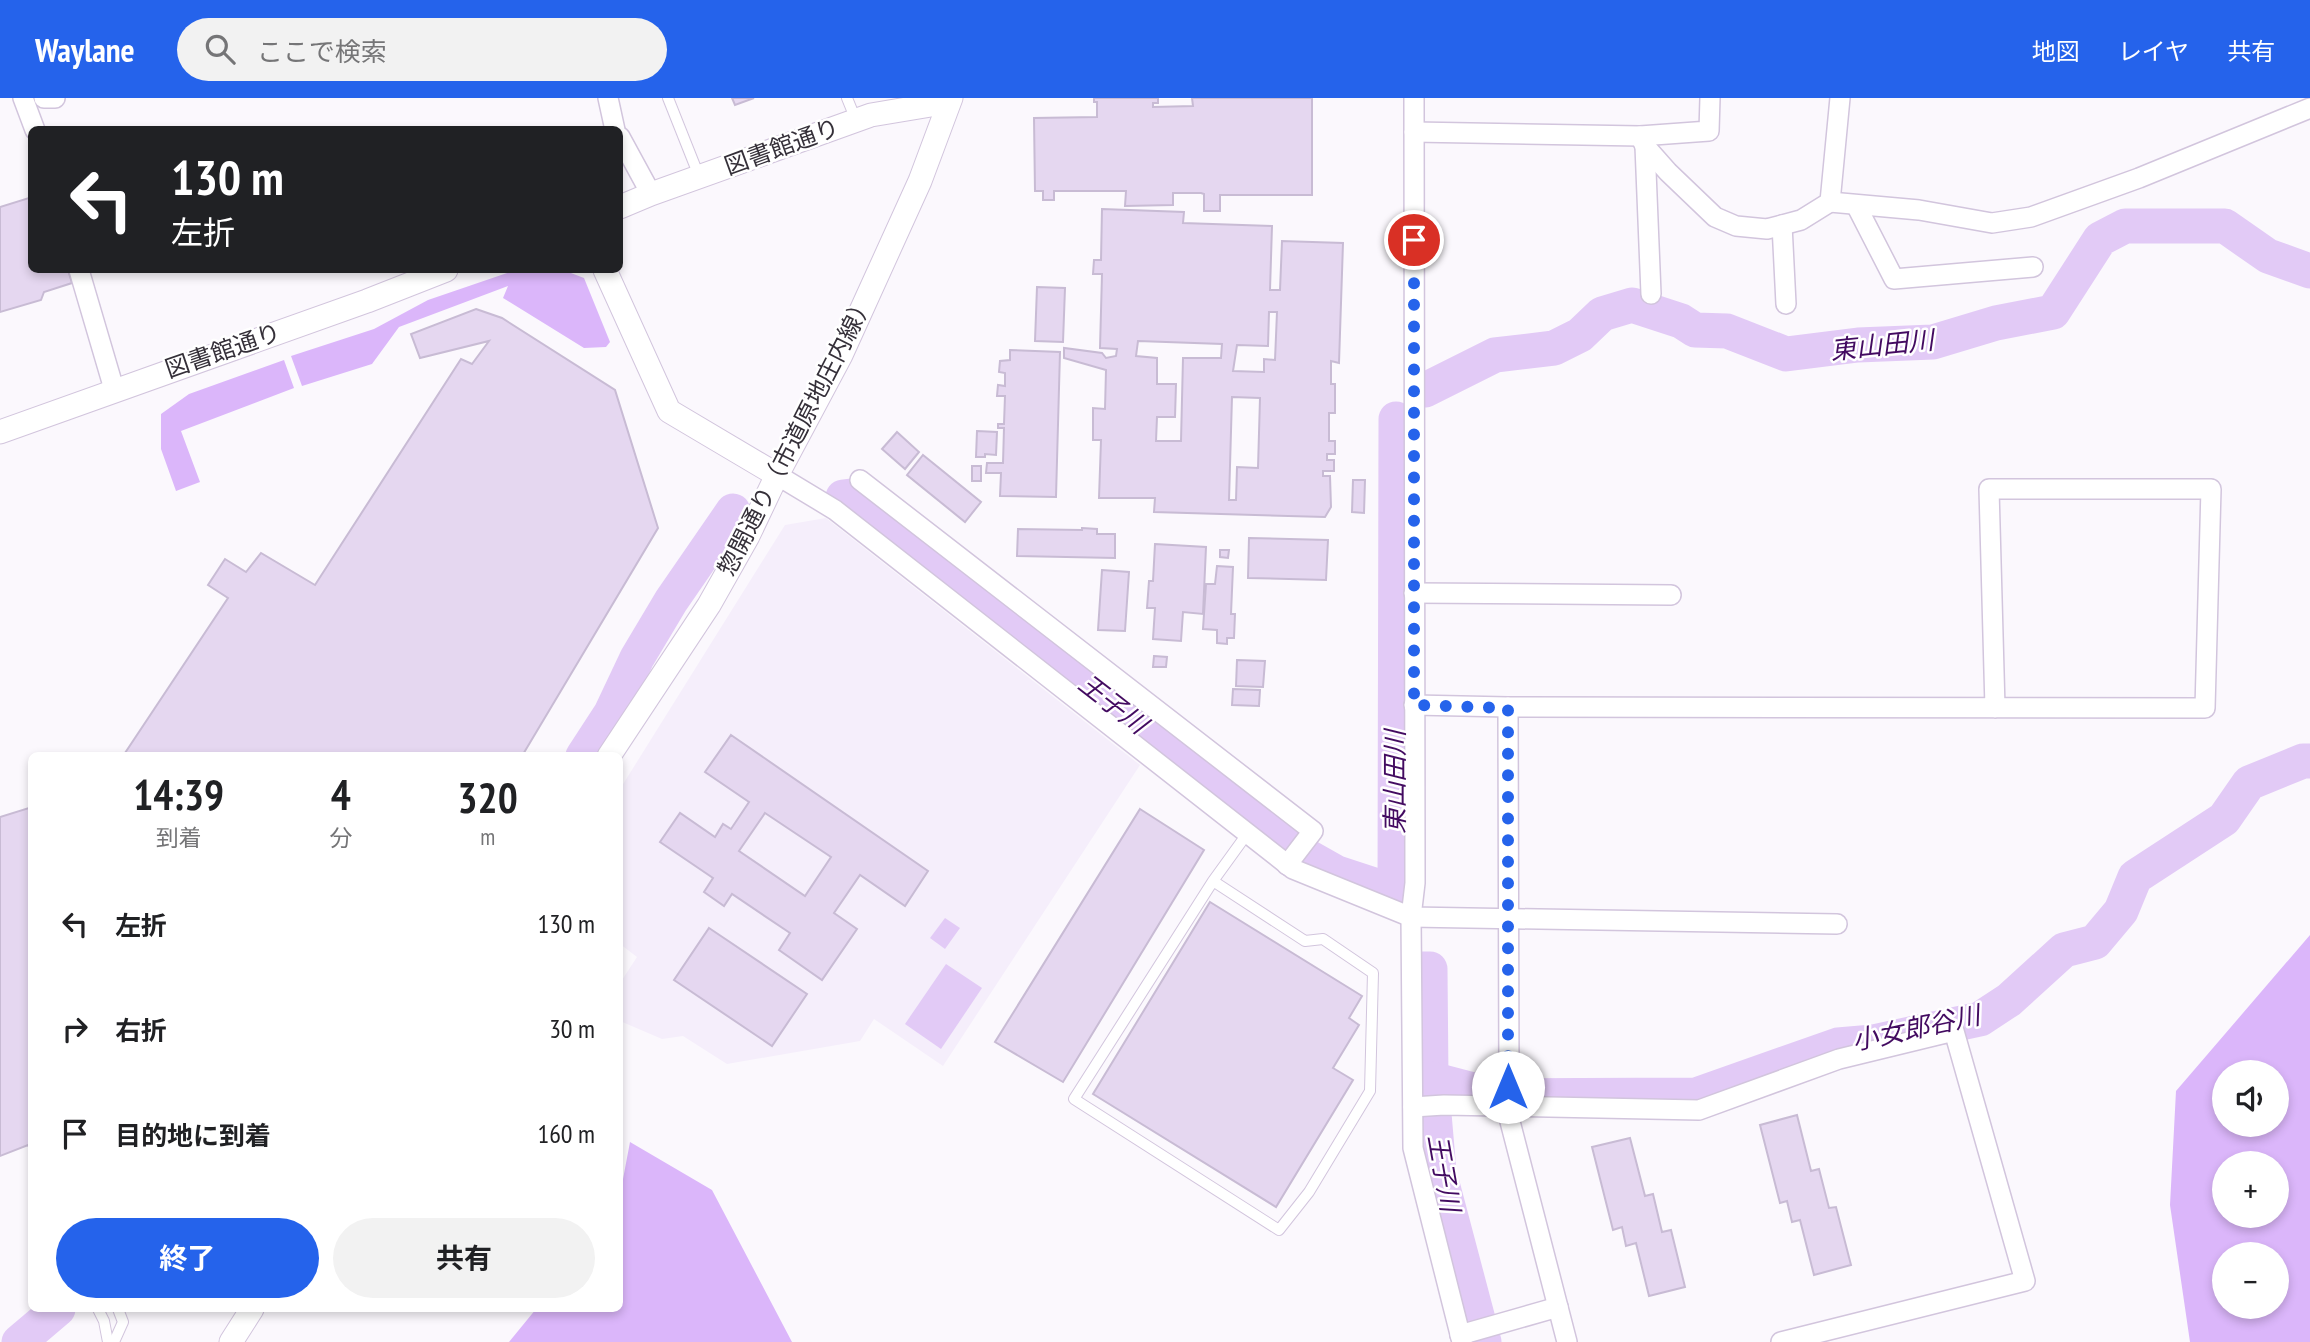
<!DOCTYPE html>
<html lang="ja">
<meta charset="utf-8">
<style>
:root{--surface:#fff;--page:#f2f2f2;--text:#202124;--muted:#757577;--accent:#2563eb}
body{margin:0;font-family:"PT Sans Narrow","Noto Sans JP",sans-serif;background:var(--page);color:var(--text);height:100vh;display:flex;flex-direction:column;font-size:26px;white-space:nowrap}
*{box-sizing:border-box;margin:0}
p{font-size:23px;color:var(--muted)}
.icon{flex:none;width:38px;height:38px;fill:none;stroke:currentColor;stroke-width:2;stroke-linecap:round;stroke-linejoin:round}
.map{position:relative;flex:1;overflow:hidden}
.sheet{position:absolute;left:28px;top:654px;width:595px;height:560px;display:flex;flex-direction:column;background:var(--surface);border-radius:10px;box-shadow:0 4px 10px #0003}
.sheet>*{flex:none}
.top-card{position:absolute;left:28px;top:28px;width:595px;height:147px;border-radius:10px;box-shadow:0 4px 10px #0003;background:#202124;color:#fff;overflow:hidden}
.fabs{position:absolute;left:2212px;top:962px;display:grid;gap:14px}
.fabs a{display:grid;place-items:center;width:77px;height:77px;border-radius:50%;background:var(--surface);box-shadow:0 4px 10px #0003;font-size:35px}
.pin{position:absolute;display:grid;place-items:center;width:60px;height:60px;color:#fff;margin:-30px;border:4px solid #fff;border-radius:50%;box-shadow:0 2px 7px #0007}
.me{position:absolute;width:77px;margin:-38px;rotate:0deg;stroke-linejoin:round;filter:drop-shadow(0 0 5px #0008)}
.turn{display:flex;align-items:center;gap:24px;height:147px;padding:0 28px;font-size:32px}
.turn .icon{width:91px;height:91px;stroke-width:2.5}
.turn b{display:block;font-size:49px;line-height:60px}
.eta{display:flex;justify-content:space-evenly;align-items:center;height:119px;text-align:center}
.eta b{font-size:42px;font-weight:700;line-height:49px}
.button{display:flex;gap:14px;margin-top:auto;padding:14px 28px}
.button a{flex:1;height:80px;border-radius:42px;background:var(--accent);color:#fff;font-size:28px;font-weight:700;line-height:80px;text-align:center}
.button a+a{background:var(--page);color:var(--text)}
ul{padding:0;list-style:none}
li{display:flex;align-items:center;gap:21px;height:105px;padding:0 28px}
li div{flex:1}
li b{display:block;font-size:26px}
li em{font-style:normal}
header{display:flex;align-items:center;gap:42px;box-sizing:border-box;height:98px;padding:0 35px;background:var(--accent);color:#fff}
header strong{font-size:33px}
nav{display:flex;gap:38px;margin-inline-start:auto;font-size:24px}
.search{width:490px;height:63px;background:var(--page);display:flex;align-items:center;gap:18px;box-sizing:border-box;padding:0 24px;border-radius:38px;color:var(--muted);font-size:26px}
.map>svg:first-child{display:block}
.built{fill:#f5eefb}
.green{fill:#dbb6fa;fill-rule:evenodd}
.water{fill:#e2caf6}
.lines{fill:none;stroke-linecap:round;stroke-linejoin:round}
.river{stroke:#e2caf6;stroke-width:35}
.building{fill:#e5d7f0;stroke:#c8bbd4;stroke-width:2;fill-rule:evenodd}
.service-casing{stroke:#d2c5dd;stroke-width:12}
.minor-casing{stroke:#d2c5dd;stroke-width:22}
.tertiary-casing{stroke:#d2c5dd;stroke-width:25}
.service{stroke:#fff;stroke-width:10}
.minor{stroke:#fff;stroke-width:19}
.tertiary{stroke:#fff;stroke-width:23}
.route{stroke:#2563eb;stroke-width:12;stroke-dasharray:0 21.6}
.labels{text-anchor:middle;stroke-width:5;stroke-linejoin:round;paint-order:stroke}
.street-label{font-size:24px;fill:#353039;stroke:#fff}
.water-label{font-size:26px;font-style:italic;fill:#430b61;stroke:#fff}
</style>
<header>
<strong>Waylane</strong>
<div class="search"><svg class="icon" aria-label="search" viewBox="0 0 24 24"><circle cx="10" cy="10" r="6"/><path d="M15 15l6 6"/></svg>ここで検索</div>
<nav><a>地図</a><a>レイヤ</a><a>共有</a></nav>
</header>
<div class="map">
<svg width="2310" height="1244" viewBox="0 0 2310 1244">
<rect width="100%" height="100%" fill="#fbf8fd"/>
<path class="built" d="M826 420 1140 667 943 968 874 921 860 943 727 966 683 938 662 941 620 923V885L637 859 620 846V691L785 427Z"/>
<g class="green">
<path d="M516 172H563L584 180 610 244 606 249 584 250 503 200 508 188 399 229 372 266 302 288 291 258 374 231 428 202Z"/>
<path d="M284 262 294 290 181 333 200 384 176 393 161 351V316L189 296Z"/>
<path d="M2310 837V1244H2190L2170 1107 2176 993ZM2224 975H2277V1027H2224ZM2224 1066H2277V1118H2224ZM2224 1157H2277V1209H2224Z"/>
<path d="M630 1044 712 1092 792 1244H509L536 1211H620V1097Z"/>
</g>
<g class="water">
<path d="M945 820 960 830 945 851 930 840Z"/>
<path d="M946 866 982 890 941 951 905 926Z"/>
</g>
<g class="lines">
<g class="river">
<path d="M1425 292 1495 257 1554 250 1580 237 1602 216 1632 207 1681 223 1695 232 1727 233 1786 256 1858 247 1933 244 1996 225 2053 214 2100 141 2125 128H2225L2268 158 2310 173"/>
<path d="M843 399 851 398 1298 753 1337 775 1395 794 1396 321"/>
<path d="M583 658 611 615 637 560 671 503 733 413"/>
<path d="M1420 871H1430L1431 981 1439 1074 1484 1244"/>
<path d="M1431 981 1496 998 1696 997 1838 947 1873 944 1980 921 2009 902 2064 852 2095 844 2121 813 2135 779 2224 721 2249 685 2303 663H2310"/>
<path d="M19 1244 58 1211"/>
</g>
</g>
<g class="building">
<path d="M732 0H754L735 7Z"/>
<path d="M1094 0H1158V5H1153V9L1193 8 1192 0H1312V97H1220V113H1204V96L1201 95H1173V107L1125 108 1126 93H1054V102H1043V93H1035L1034 20 1097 19V4H1094Z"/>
<path d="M32 99V172H68L72 185 44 194 41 202 0 214V109Z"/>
<path d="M1102 111 1184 114 1183 125 1272 128 1270 192H1280L1282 143 1343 145 1339 265 1331 263V286H1335V315H1329V343H1335V356H1327V362H1334V373H1323V378H1330L1331 409 1325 419 1154 414 1155 400H1099L1101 342H1093V310L1105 311 1106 272 1064 260V250L1102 255 1106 260 1116 258 1117 251 1100 250 1102 176H1093L1094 162H1101ZM1269 214H1277L1275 262 1264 261V274L1233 273 1237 247 1268 248ZM1138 243 1222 246 1221 260H1183L1181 343H1156L1157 319H1175L1176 286H1157V260L1136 258ZM1232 299 1260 300 1258 370 1237 369 1236 402H1229Z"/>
<path d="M1037 189 1065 190 1063 244 1035 243Z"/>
<path d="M476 211 502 220 615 292 658 430 522 658H123L228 500 208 487 225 461 246 474 261 455 315 487 461 261 472 266 489 243 420 260 411 236Z"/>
<path d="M1010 252 1060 254 1056 399 1000 398 1001 375H986L987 365H1003L1004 330H998V326H1004L1005 298H997L998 287 1005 288V275L999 274 1000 263 1010 262Z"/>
<path d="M977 333 997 334 996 357 985 356V359H976Z"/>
<path d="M897 334 919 354 905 371 882 351Z"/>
<path d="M923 357 981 404 965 424 907 377Z"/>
<rect x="972" y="368" width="9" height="15"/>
<path d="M1353 382H1365L1364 415 1352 414Z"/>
<path d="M1082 430 1097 431V436H1115V460L1017 458 1018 431 1082 432Z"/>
<path d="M1249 440 1328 442 1326 482 1248 480Z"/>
<path d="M1155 446 1206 449 1203 516 1183 514 1181 543 1153 541 1155 510H1147L1149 483H1153Z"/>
<path d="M1220 452H1229L1228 460 1220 459Z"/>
<path d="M1217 468 1233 469 1231 516H1235L1234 540H1227V546L1217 545V532L1203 531 1206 486H1215Z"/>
<path d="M1102 472 1129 474 1125 533 1098 532Z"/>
<path d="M1154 558 1167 559 1166 569H1153Z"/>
<path d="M1237 562 1265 563 1263 589 1236 588Z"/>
<path d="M1233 591 1260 592 1259 608 1232 607Z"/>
<path d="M731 637 928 773 905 808 860 777 834 815 857 831 822 882 779 852 790 835 732 796 724 808 704 794 713 780 660 744 680 715 715 739 723 726 731 731 749 704 705 674ZM765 715 831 759 805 798 739 753Z"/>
<path d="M32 709V1055L28 1047 0 1058V719Z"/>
<path d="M1140 711 1204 752 1063 984 995 944Z"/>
<path d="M1210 804 1362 898 1349 920 1359 927 1333 970 1353 982 1276 1109 1093 996Z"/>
<path d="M709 830 807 896 772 948 674 882Z"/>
<path d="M1797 1017 1811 1073 1819 1071 1829 1110 1836 1109 1851 1167 1814 1177 1800 1122 1792 1124 1787 1103 1780 1105 1760 1027Z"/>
<path d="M1630 1040 1645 1098 1653 1096 1662 1134 1671 1132 1685 1189 1649 1198 1636 1145 1626 1148 1622 1129 1613 1132 1592 1049Z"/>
</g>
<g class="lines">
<g class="service-casing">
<g id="service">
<path d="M668 0 699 78"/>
<path d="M847 0 856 22"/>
<path d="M1213 783 1305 843 1323 841 1373 875 1370 993 1309 1094 1279 1132 1074 1001 1213 783 1247 736"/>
<path d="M98 1211 104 1223 108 1244"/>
<path d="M114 1244 123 1224 118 1211"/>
</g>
</g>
<g class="minor-casing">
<g id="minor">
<path d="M23 0 35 32"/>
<path d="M44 0H55"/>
<path d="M608 0 615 32"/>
<path d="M1414 0 1415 785 1411 819 1413 1050 1462 1244"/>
<path d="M1414 34 1640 38 1709 33 1710 0"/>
<path d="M1640 38 1645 48 1668 74 1715 119 1736 128 1767 131 1801 122 1830 104 1840 0"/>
<path d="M620 39 651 96"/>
<path d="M1645 48 1651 196"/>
<path d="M1830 104 1919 112 1992 125 2031 119 2139 80 2310 10"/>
<path d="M1856 107 1894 181 2033 169"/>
<path d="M1782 127 1786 206"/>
<path d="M79 172 114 291"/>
<path d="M777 377 835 412 1293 771 1411 819 1837 826"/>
<path d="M860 382 1313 733 1287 767"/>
<path d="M1414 495 1671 497"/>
<path d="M1414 607 1508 609 2205 610 2211 391H1989L1995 610"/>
<path d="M1508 609 1509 989 1506 1008 1567 1244"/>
<path d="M1413 1009 1444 1007 1699 1012 1839 961 1954 933 2025 1183 1781 1244"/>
<path d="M1460 1237 1558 1209"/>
</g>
</g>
<g class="tertiary-casing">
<g id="tertiary">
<path d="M620 109 651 96 871 17 949 4"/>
<path d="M605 172 669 313 777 377"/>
<path d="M0 334 367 203 446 172"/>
<path d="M609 658 709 507 748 438 777 377 841 257 920 83 951 0"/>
<path d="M231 1244 252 1211"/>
</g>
</g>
<use href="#service" class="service"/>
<use href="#minor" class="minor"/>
<use href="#tertiary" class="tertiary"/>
</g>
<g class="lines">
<path class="route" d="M1414 142V607L1508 610V989"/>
</g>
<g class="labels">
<g class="street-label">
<text transform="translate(782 49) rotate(-20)" y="8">図書館通り</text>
<text transform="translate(223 253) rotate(-19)" y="8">図書館通り</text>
<text transform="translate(796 337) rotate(-63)" y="8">惣開通り（市道原地庄内線）</text>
</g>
<g class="water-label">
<text transform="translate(1882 247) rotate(-6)" y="9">東山田川</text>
<text transform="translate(1113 606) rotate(38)" y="9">王子川</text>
<text transform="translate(1395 684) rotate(-90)" y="9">東山田川</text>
<text transform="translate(1916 930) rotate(-12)" y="9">小女郎谷川</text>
<text transform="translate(1444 1075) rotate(80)" y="9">王子川</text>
</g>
</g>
</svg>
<div class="fabs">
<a><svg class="icon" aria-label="sound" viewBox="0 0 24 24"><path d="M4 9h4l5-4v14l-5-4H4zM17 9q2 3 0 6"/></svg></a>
<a>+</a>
<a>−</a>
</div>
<div class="pin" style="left:1414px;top:142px;background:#d93025"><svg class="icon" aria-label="arrive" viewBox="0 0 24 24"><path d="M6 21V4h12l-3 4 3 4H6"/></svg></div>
<svg class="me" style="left:1508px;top:989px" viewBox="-20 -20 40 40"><circle r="19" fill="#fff"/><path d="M0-13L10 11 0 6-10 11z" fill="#2563eb"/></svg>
<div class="top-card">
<div class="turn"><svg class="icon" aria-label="left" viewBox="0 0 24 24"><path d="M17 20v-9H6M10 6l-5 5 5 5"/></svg><div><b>130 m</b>左折</div></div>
</div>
<section class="sheet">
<div class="eta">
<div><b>14:39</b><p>到着</p></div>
<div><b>4</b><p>分</p></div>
<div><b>320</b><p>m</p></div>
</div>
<ul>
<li><svg class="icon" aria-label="left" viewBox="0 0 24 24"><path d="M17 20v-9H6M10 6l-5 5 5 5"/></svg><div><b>左折</b></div><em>130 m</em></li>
<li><svg class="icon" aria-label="right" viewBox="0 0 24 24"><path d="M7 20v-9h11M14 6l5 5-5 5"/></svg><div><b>右折</b></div><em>30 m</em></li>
<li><svg class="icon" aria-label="arrive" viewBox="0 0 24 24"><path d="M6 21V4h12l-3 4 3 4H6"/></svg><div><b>目的地に到着</b></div><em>160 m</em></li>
</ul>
<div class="button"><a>終了</a><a>共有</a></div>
</section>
</div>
